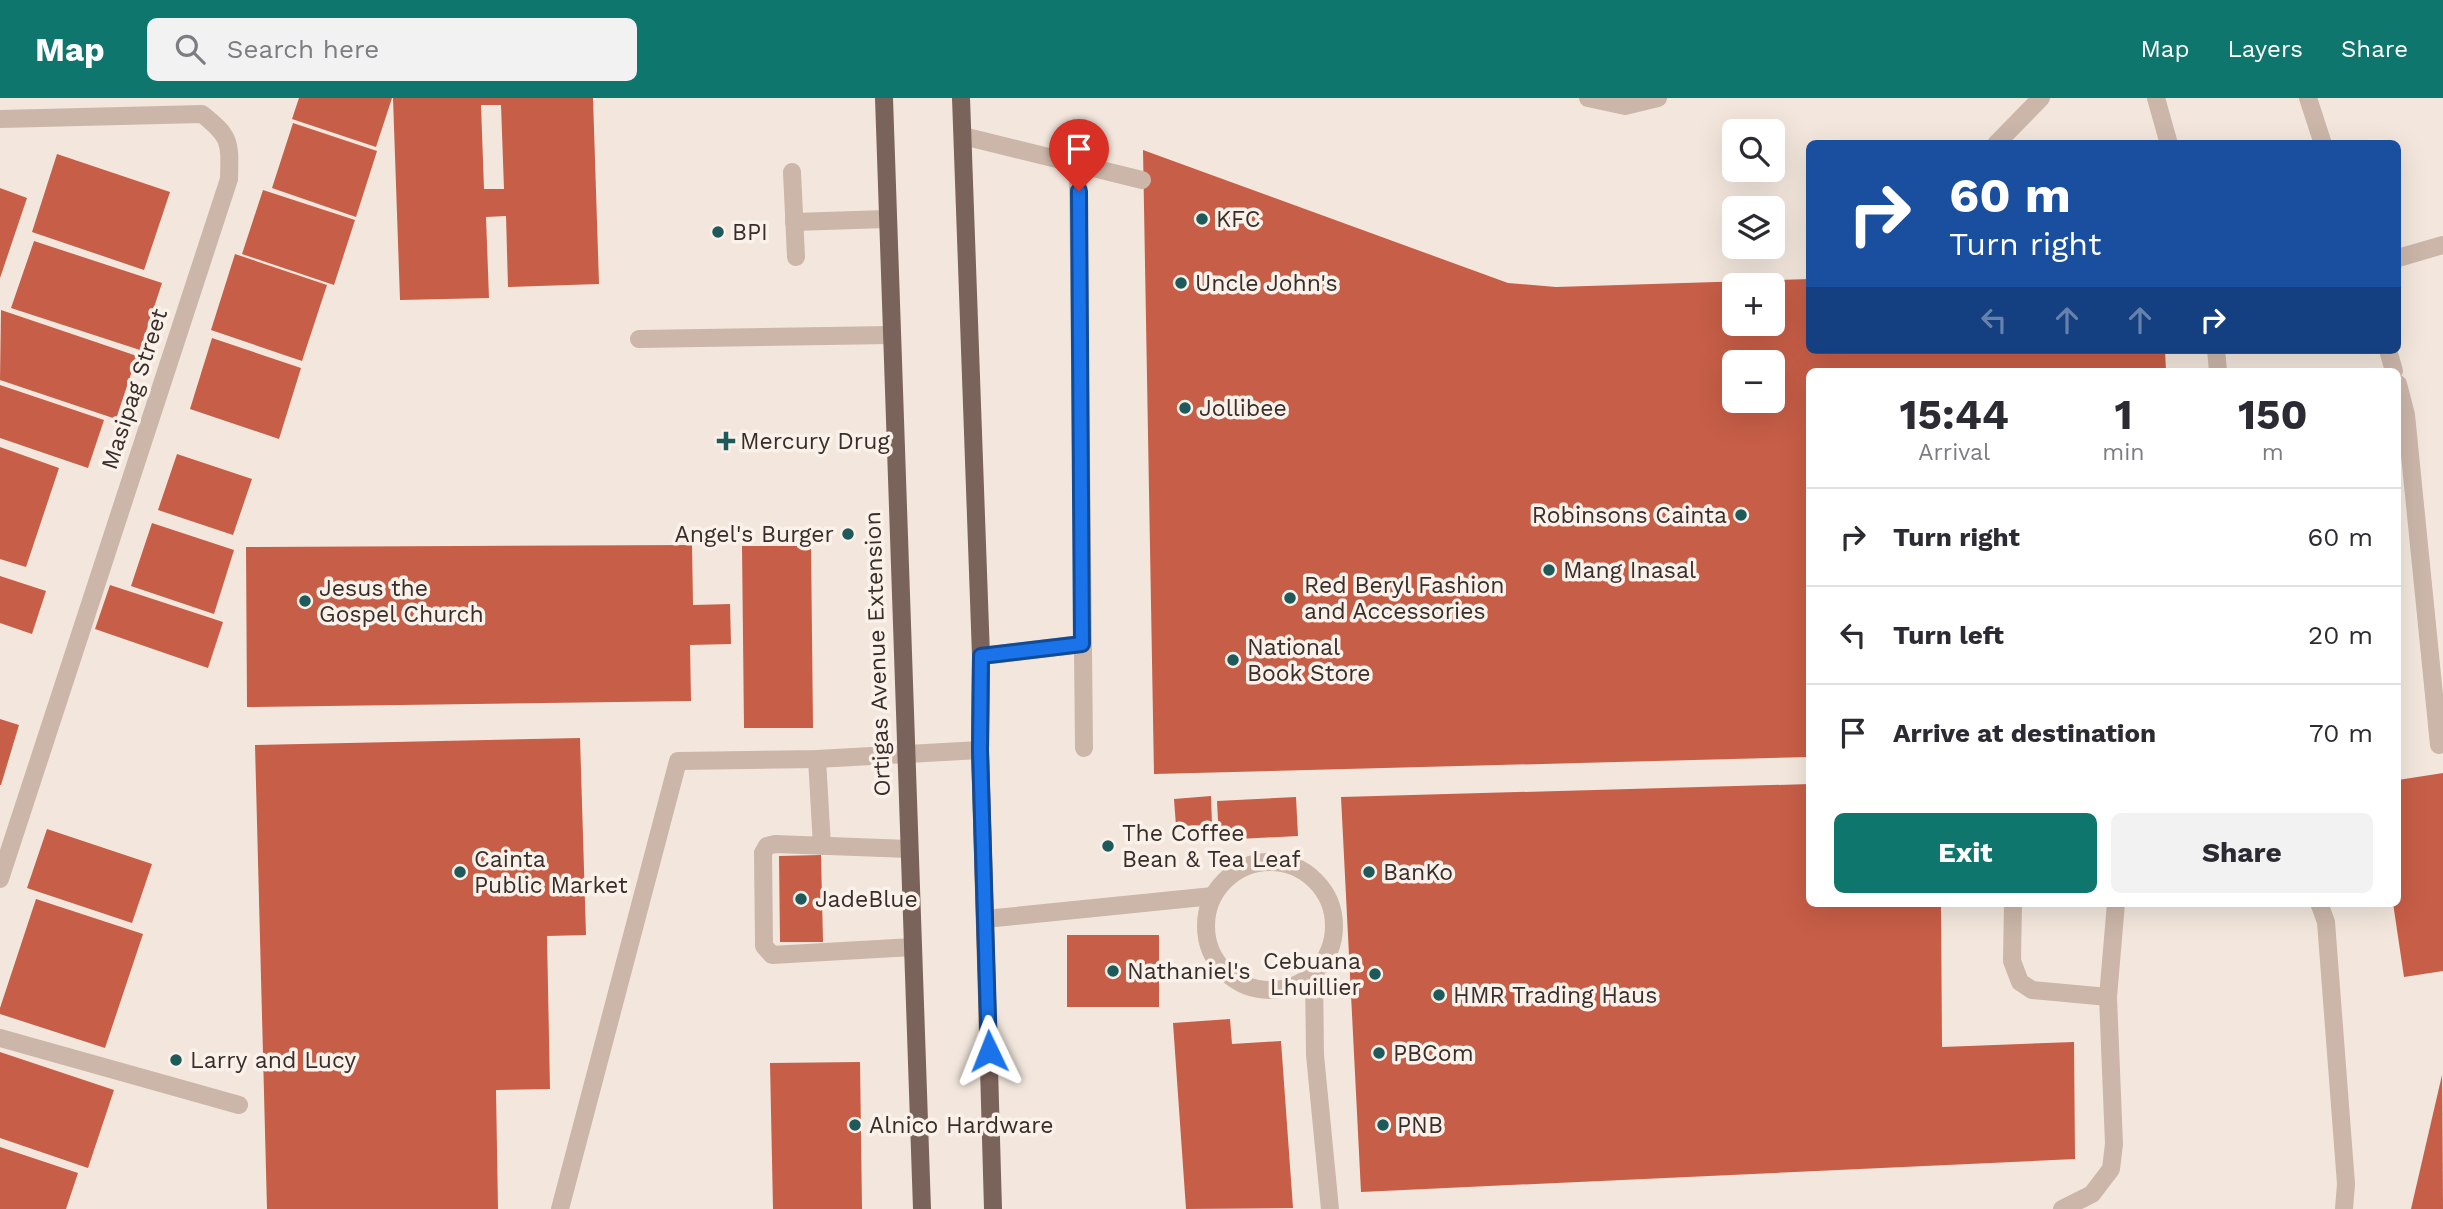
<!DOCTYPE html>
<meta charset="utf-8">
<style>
:root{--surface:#fff;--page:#f2f2f3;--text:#2b2b33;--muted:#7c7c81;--line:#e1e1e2;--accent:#0f766e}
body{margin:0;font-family:"Work Sans",sans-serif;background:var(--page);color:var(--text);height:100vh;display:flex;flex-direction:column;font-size:26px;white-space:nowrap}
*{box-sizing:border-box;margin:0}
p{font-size:23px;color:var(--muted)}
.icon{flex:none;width:38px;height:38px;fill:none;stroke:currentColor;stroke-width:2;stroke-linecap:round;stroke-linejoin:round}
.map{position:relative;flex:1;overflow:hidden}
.sheet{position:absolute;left:1806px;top:270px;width:595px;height:539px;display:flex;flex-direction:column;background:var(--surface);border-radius:10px;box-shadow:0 7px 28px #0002}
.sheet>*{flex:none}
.guide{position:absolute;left:1806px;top:42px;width:595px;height:214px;border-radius:10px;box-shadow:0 7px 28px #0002;background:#1a4fa0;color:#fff;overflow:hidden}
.controls{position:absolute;left:1722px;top:21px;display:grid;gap:14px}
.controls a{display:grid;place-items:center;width:63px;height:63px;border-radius:10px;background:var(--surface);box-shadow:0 7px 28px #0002;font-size:35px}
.pin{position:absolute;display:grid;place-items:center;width:60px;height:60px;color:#fff;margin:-72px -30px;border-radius:50% 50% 50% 0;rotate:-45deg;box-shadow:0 0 7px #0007}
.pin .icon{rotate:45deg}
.me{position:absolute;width:77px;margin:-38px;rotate:358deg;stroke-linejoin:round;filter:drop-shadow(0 0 5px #0008)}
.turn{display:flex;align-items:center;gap:24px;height:147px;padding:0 28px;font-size:32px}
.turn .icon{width:91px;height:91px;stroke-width:2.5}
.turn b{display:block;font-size:49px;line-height:60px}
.lanes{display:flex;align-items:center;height:66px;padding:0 28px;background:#0003;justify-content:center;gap:35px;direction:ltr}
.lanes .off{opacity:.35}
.eta{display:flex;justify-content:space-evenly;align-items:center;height:119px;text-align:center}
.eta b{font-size:42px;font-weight:700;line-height:49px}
.action{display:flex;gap:14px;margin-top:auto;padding:14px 28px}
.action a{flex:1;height:80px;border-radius:10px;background:var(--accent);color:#fff;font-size:28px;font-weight:700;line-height:80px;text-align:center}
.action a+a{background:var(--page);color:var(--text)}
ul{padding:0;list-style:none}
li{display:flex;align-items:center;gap:21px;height:98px;padding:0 28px;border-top:2px solid var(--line)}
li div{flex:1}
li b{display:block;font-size:26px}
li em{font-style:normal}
header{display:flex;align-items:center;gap:42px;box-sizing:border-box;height:98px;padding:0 35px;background:var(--accent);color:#fff}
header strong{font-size:33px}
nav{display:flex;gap:38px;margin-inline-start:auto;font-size:24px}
.search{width:490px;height:63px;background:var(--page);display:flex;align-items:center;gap:18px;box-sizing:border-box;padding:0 24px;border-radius:10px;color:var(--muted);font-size:26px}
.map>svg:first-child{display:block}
.building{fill:#c75e47;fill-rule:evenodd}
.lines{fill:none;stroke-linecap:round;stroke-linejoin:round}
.lane{stroke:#cbb6a9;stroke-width:18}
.street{stroke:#cbb6a9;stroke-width:18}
.primary{stroke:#7a635a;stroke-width:18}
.route-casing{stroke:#114b97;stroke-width:18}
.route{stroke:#1a73e8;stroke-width:12}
.poi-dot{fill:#1e5a5a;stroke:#faf2ea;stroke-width:2.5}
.labels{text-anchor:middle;stroke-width:7;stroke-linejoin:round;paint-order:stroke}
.poi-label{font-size:23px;fill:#382d29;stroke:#faf2ea;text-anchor:start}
.street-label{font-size:23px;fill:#382d29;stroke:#faf2ea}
</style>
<header>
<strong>Map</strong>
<div class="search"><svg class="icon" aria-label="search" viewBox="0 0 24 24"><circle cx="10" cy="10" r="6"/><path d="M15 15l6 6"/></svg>Search here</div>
<nav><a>Map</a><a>Layers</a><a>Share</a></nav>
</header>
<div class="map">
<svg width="2443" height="1111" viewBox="0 0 2443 1111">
<rect width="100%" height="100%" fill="#f3e7dd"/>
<g class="building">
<path d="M299 0H392L376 49 292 21Z"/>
<path d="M393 0H593L599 186 508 189 506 118 486 119 489 200 400 202ZM481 7H501L504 91H484Z"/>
<path d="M293 25 377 53 356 119 272 90Z"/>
<path d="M1143 52 1508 185 1556 189 1810 181V252H2165L2166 273H1810V659L1154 676ZM1734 187H1773V226H1734ZM1734 264H1773V303H1734Z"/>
<path d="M57 56 170 94 144 172 32 134Z"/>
<path d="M0 90 27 100 0 180Z"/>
<path d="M263 92 355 122 334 187 242 156Z"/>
<path d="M34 143 162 185 140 252 11 210Z"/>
<path d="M235 156 327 187 302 263 211 232Z"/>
<path d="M1 212 137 258 116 321 0 282Z"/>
<path d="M212 240 301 270 279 341 190 311Z"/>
<path d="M0 287 104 322 88 370 0 340Z"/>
<path d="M0 349 59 370 26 469 0 461Z"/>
<path d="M177 356 252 381 233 437 158 412Z"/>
<path d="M152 425 234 452 214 516 131 488Z"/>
<path d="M692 447 693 507 730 506 731 546 690 547 691 603 247 609 246 449Z"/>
<path d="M742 448H811L813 630H744Z"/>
<path d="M0 478 46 493 32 536 0 525Z"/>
<path d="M110 487 223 524 208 570 95 531Z"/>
<path d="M0 621 19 627 1 687H0Z"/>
<path d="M580 640 586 837 547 838 550 991 496 992 498 1111H267L255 647Z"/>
<path d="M2443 675V873L2404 879 2393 805H2398V682Z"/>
<path d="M1810 686V805H1941L1942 949 2074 944 2075 1061 1361 1094 1341 699Z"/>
<path d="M1211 698 1212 727 1176 728 1174 701Z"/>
<path d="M1296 699 1298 738 1219 742 1217 703Z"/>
<path d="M47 731 152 766 132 825 27 790Z"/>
<path d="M821 757 823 844H780L779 758Z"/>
<path d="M36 801 143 836 105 950 0 916V910Z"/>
<rect x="1067" y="837" width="92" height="72"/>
<path d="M1230 921 1232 946 1281 943 1293 1110 1186 1111 1173 925Z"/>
<path d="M0 954 114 992 88 1070 0 1040Z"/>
<path d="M860 964 862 1111H773L770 965Z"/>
<path d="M2442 977 2443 1111H2411Z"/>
<path d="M0 1049 78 1075 66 1111H0Z"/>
</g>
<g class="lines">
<g class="lane">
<path d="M1588 0 1625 8 1658 0"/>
<path d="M2156 0 2169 46"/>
<path d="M963 38 1142 82"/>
<path d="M1996 46 2041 0"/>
<path d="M1078 66 1084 650"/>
<path d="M792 74 796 159"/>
<path d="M794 124 886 121"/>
<path d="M639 241 891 237"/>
<path d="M2216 252 2218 273"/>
<path d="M981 558 1082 546"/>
<path d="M817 661 822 748"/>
<path d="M909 751 775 746 767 748 763 755 764 848 772 857 913 849"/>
<circle cx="1270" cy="828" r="64"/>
<path d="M2013 805 2012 863 2020 884 2032 892 2108 899"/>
<path d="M2319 805 2326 824 2346 1086 2344 1111"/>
<path d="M985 821 1213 798"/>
<path d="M1314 876 1315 957 1330 1111"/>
<path d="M0 940 239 1007"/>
<path d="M560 1111 678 663 817 661 980 652"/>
<path d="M2062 1111 2092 1096 2111 1071 2114 1046 2108 899 2116 805"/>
</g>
<g class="street">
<path d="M2308 0 2323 46"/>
<path d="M0 21 202 16C231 39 230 44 229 81L0 781"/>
<path d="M2398 160 2443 147"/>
<path d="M2388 252 2394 273"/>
<path d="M2398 286 2406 317 2439 647"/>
</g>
<g class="primary">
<path d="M884 0 922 1111"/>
<path d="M961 0 981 558 980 652 993 1111"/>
</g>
</g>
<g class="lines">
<g class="route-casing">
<path id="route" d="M989 953 980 652 981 558 1082 546 1079 93"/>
</g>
<use href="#route" class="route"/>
</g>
<g class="poi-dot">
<circle cx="1202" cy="121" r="7"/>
<circle cx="718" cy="134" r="7"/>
<circle cx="1181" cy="185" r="7"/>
<circle cx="1185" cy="310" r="7"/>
<path d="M722.5 332.5h7v7h7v7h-7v7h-7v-7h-7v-7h7z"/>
<circle cx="1741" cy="417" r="7"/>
<circle cx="848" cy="436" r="7"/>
<circle cx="1549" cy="472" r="7"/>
<circle cx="1290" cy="500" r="7"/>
<circle cx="305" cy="503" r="7"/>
<circle cx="1233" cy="562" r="7"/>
<circle cx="1108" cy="748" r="7"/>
<circle cx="460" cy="774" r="7"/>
<circle cx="1369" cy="774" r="7"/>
<circle cx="801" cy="801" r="7"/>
<circle cx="1113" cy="873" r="7"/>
<circle cx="1375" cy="876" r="7"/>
<circle cx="1439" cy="897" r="7"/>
<circle cx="1379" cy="955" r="7"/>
<circle cx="176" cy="962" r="7"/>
<circle cx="855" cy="1027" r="7"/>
<circle cx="1383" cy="1027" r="7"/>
</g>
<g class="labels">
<g class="poi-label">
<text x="1216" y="129">KFC</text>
<text x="732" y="142">BPI</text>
<text x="1195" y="193">Uncle John's</text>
<text x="1199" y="318">Jollibee</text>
<text x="740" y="351">Mercury Drug</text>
<text x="1727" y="425" text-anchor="end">Robinsons Cainta</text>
<text x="834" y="444" text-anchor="end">Angel's Burger</text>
<text x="1563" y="480">Mang Inasal</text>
<text x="1304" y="495">Red Beryl Fashion<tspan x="1304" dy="26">and Accessories</tspan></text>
<text x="319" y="498">Jesus the<tspan x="319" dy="26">Gospel Church</tspan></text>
<text x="1247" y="557">National<tspan x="1247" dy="26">Book Store</tspan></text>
<text x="1122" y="743">The Coffee<tspan x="1122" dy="26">Bean &amp; Tea Leaf</tspan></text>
<text x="474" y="769">Cainta<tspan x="474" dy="26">Public Market</tspan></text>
<text x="1383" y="782">BanKo</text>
<text x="815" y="809">JadeBlue</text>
<text x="1361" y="871" text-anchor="end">Cebuana<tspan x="1361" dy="26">Lhuillier</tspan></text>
<text x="1127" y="881">Nathaniel's</text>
<text x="1453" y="905">HMR Trading Haus</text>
<text x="1393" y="963">PBCom</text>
<text x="190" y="970">Larry and Lucy</text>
<text x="869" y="1035">Alnico Hardware</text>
<text x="1397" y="1035">PNB</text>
</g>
<g class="street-label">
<text transform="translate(134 291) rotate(-72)" y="8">Masipag Street</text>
<text transform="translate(877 556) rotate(-92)" y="8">Ortigas Avenue Extension</text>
</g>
</g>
</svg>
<div class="controls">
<a><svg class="icon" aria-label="search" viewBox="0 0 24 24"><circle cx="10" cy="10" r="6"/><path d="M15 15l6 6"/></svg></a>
<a><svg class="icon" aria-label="layers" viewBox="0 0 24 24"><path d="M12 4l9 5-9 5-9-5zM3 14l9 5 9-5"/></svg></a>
<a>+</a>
<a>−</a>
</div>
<div class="pin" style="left:1079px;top:93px;background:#d93025"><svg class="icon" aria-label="arrive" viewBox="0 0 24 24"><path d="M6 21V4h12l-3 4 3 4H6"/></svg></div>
<svg class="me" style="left:989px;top:953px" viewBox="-20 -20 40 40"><path d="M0-17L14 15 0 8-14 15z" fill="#1a73e8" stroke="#fff" stroke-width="4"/></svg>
<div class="guide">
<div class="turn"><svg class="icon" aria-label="right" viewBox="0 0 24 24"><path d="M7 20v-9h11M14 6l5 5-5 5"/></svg><div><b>60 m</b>Turn right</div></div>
<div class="lanes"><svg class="icon off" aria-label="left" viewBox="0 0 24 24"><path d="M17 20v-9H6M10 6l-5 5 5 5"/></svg><svg class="icon off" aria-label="ahead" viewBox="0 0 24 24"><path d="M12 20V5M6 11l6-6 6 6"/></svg><svg class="icon off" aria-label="ahead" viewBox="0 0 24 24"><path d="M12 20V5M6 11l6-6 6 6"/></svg><svg class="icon" aria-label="right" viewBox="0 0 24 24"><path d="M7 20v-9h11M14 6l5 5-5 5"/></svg></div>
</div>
<section class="sheet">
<div class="eta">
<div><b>15:44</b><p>Arrival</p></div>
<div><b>1</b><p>min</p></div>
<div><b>150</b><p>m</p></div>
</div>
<ul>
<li><svg class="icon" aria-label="right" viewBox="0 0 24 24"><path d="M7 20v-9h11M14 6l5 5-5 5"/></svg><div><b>Turn right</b></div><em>60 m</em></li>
<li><svg class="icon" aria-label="left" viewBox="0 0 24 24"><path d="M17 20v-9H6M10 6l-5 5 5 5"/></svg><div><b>Turn left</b></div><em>20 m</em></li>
<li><svg class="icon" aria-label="arrive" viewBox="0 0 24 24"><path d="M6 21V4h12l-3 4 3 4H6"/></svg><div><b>Arrive at destination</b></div><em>70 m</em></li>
</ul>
<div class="action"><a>Exit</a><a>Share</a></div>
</section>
</div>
